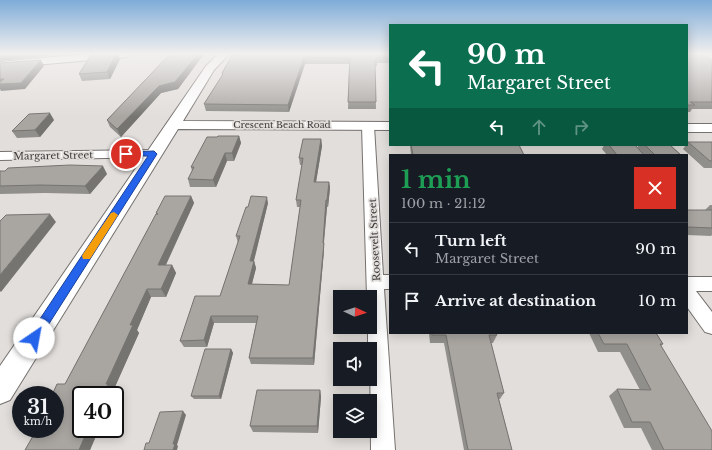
<!DOCTYPE html>
<meta charset="utf-8">
<style>
:root{--surface:#171b24;--page:#242831;--text:#f1f3f6;--muted:#9ea1a6;--line:#363941}
body{margin:0;font-family:"Libre Baskerville",serif;background:var(--page);color:var(--text);height:100vh;display:flex;flex-direction:column;font-size:15px;white-space:nowrap}
*{box-sizing:border-box;margin:0}
p{font-size:13px;color:var(--muted)}
.icon{flex:none;width:22px;height:22px;fill:none;stroke:currentColor;stroke-width:2;stroke-linecap:round;stroke-linejoin:round}
.map{position:relative;flex:1;overflow:hidden}
.drawer{position:absolute;left:389px;top:154px;width:299px;height:180px;display:flex;flex-direction:column;background:var(--surface);border-radius:0px;box-shadow:0 2px 10px #0003}
.drawer>*{flex:none}
.guide{position:absolute;left:389px;top:24px;width:299px;height:122px;border-radius:0px;box-shadow:0 2px 10px #0003;background:#0b6e4f;color:#fff;overflow:hidden}
.needle{width:26px;rotate:94deg}
.buttons{position:absolute;left:333px;top:290px;display:grid;gap:8px}
.buttons a{display:grid;place-items:center;width:44px;height:44px;border-radius:0px;background:var(--surface);box-shadow:0 2px 10px #0003;font-size:20px}
.speed{position:absolute;left:12px;top:386px;display:flex;gap:8px;font-size:20px;font-weight:700;text-align:center}
.speed>*{display:grid;place-content:center;width:52px;height:52px;border-radius:50%;background:var(--surface);box-shadow:0 2px 10px #0003;line-height:1}
.speed small{font-size:10px;font-weight:400}
.speed .limit{border:2px solid #111;border-radius:6px;background:#fff;color:#111}
.pin{position:absolute;display:grid;place-items:center;width:34px;height:34px;color:#fff;margin:-17px;border:2px solid #fff;border-radius:50%;box-shadow:0 1px 4px #0007}
.me{position:absolute;width:44px;margin:-22px;rotate:33deg;stroke-linejoin:round;filter:drop-shadow(0 0 3px #0008)}
.turn{display:flex;align-items:center;gap:14px;height:84px;padding:0 12px;font-size:18px}
.turn .icon{width:52px;height:52px;stroke-width:2.5}
.turn b{display:block;font-size:28px;line-height:34px}
.lanes{display:flex;align-items:center;height:38px;padding:0 12px;background:#0003;justify-content:center;gap:20px;direction:ltr}
.lanes .off{opacity:.35}
.round{display:grid;place-items:center;flex:none;width:42px;height:42px;border-radius:0px;background:var(--page)}
.overview{display:flex;align-items:center;justify-content:space-between;height:68px;padding:0 12px}
h1{font-size:24px;font-weight:800;line-height:30px;color:#1e9e55}
ul{padding:0;list-style:none}
li{display:flex;align-items:center;gap:12px;height:52px;padding:0 12px;border-top:1px solid var(--line)}
li div{flex:1}
li b{display:block;font-size:15px}
li em{font-style:normal}
.map>svg:first-child{display:block}
.lines{fill:none;stroke-linecap:round;stroke-linejoin:round}
.minor-casing{stroke:#75716f;stroke-width:2}
.tertiary-casing{stroke:#75716f;stroke-width:2}
.minor{fill:#fff;fill-rule:evenodd}
.tertiary{fill:#fff;fill-rule:evenodd}
.wall{fill:#918f8b}
.shaded-wall{fill:#767471}
.building{fill:#a9a6a2;stroke:#767471}
.route{fill:#2563eb;stroke:#184099}
.slow{fill:#f59e0b}
.labels{text-anchor:middle;stroke-width:3.5;stroke-linejoin:round;paint-order:stroke}
.far-street-label{font-size:9px;fill:#3e3c3b;stroke:#e2dedb}
.street-label{font-size:10px;fill:#3e3c3b;stroke:#e2dedb}
</style>
<div class="map">
<svg width="712" height="450" viewBox="0 0 712 450">
<rect width="100%" height="100%" fill="#e2dedb"/>
<g class="lines">
<g class="minor-casing">
<g id="minor">
<path d="M368 123 374 126 383 275H390V289H384L395 450H371L370 349H368V327H370V297H367L362 126Z"/>
<path d="M154 150 158 151 160 154 158 157 0 160V152Z"/>
<path d="M687 277H712V291H696L712 312V334L705 332 687 307Z"/>
</g>
</g>
<g class="tertiary-casing">
<g id="tertiary">
<path d="M84 54H131L126 57 0 68V62Z"/>
<path d="M218 54H229L214 70 183 121 390 122V130L178 129 10 400 0 404V366L206 66Z"/>
<rect x="687" y="124" width="25" height="8"/>
</g>
</g>
<use href="#minor" class="minor"/>
<use href="#tertiary" class="tertiary"/>
</g>
<g class="wall">
<path d="M98 54H118L120 59 110 79 82 81 79 74Z"/>
<path d="M198 54H204L178 89 161 93 121 137 110 127 107 120 178 56Z"/>
<path d="M233 54H390V63H377V66H375L376 109H348L349 64H305L289 112 206 111 204 104 222 76V73Z"/>
<path d="M687 54 712 60V109H692L690 112H687Z"/>
<path d="M54 120 40 137 17 138 12 131Z"/>
<path d="M239 136 241 143 234 161H227L216 187H190L188 179 192 171 191 167 217 137Z"/>
<path d="M321 139 322 146 316 182H329L330 188 328 207H327L324 243V250L314 365 251 364 249 358 256 323H214L207 347H184L180 341 220 296 238 243 236 236 268 203 254 261 256 268 252 284 289 285 300 207H297L296 200 302 165H300L299 158Z"/>
<path d="M688 142H712V168H704L683 149 686 145H687V143Z"/>
<path d="M410 145H519L524 155H411Z"/>
<path d="M604 145H635L637 148 639 145H670L681 155H607L602 149Z"/>
<path d="M0 171 107 174 90 194 45 193 0 194Z"/>
<path d="M165 196H191L194 203 166 265H172L176 273 166 297H151L137 330 139 333 114 389 115 391 113 395H81V429H99L90 450H25L37 429H55V395H52L57 384H65L156 214V213Z"/>
<path d="M710 205H712V235L711 236 687 235V210H705Z"/>
<path d="M429 333H496L497 335 493 343H491L504 393 500 399H499L512 450H464L444 343H430Z"/>
<path d="M589 333H656L663 344 661 346 712 450H652L641 428H624L609 396 617 389 640 390 620 352H598Z"/>
<path d="M231 349 233 353 221 399H194L191 396Z"/>
<path d="M320 390 321 397 318 433 253 432 250 426Z"/>
</g>
<g class="shaded-wall">
<path d="M0 54H54L53 55 0 61Z"/>
<path d="M116 54H118L120 59 110 79 107 72Z"/>
<path d="M198 54H204L178 89 161 93 121 137 117 129 159 86Z"/>
<path d="M304 57 305 64 289 112 288 105Z"/>
<path d="M41 60 44 66 25 89 1 91 0 89V79Z"/>
<path d="M50 113 54 120 40 137 35 130Z"/>
<path d="M239 136 241 143 234 161 232 153Z"/>
<path d="M321 139 322 146 315 188 314 182Z"/>
<path d="M225 153 227 161 216 187 213 180Z"/>
<path d="M103 166 107 174 90 194 85 186Z"/>
<path d="M329 182 330 188 328 207 327 200Z"/>
<path d="M191 196 194 203 162 273 158 265Z"/>
<path d="M267 197 268 203 252 268 250 261Z"/>
<path d="M326 200 327 207 323 250V243Z"/>
<path d="M50 214 56 222 1 292 0 291V275Z"/>
<path d="M324 243V250L314 365 313 358Z"/>
<path d="M254 261 256 268 250 291 248 284Z"/>
<path d="M172 265 176 273 166 297 161 289Z"/>
<path d="M147 289 151 297 137 330 139 333 114 389 115 391 113 395H103L106 384 130 325Z"/>
<path d="M211 316 214 323 207 347 204 340Z"/>
<path d="M231 349 233 353 221 399 219 396Z"/>
<path d="M320 390 321 397 318 433 317 426Z"/>
<path d="M183 411 186 415 177 445 178 446 177 450H173V444Z"/>
<path d="M88 429H99L90 450H79Z"/>
</g>
<g class="building">
<path d="M98 54H116L107 72 79 74 91 55Z"/>
<path d="M183 54H198L175 82 159 86 117 129 107 120 168 56H178Z"/>
<path d="M233 54H390V57H377V60H375L376 102H348L350 58 304 57 288 105 204 104 223 74 222 73Z"/>
<path d="M687 54H703L712 60V102H690L695 105H687Z"/>
<path d="M41 60 21 83 0 84V82L4 79H0V63Z"/>
<path d="M50 113 35 130 12 131 29 114Z"/>
<path d="M218 136H239L232 153H225L213 180 188 179 194 167H191L207 137H217Z"/>
<path d="M303 139H321L314 182H329L327 200H326L323 243H324L313 358H249L258 316H211L204 340 180 341 195 296H220L240 236H236L246 207H248L251 196 267 197 250 261H254L248 284 289 285 301 200H296L303 158H299Z"/>
<path d="M688 142H712V161H710Z"/>
<path d="M411 145H519L524 155H413Z"/>
<path d="M609 145H635L644 155H617Z"/>
<path d="M645 145H670L681 155H655Z"/>
<path d="M70 165 103 166 85 186 40 185 0 186V171H5L8 168Z"/>
<path d="M165 196H191L158 265H172L161 289H147L130 325H133L106 384H108L103 395H81V429H88L79 450H25L37 429H55V395H52L57 384H65L156 214H158L156 213Z"/>
<path d="M687 210H712V228L687 227Z"/>
<path d="M50 214 0 275V221L6 215Z"/>
<path d="M432 333H496L497 335H489L504 393H497L512 450H468L446 335H432Z"/>
<path d="M598 333H656L663 344H660L712 431V450H664L650 422H632L617 389 651 390 627 344H604Z"/>
<path d="M205 349H231L219 396H191Z"/>
<path d="M257 390H320L317 426H250Z"/>
<path d="M183 411 173 444H175L173 450H144L146 443H149L160 412Z"/>
</g>
<linearGradient id="sky" x2="0" y2="1"><stop stop-color="#7eacd8"/><stop offset="0.46" stop-color="#f2f0ef"/><stop offset="1" stop-color="#f2f0ef" stop-opacity="0"/></linearGradient>
<rect width="712" height="117" fill="url(#sky)"/>
<path class="route" d="M154 151 157 154 38 341 34 343 30 341 28 338 30 334 148 156H126L123 154 126 152Z"/>
<path class="slow" d="M114 212 118 215 90 259H83L82 256 83 254 111 213Z"/>
<g class="labels">
<g class="far-street-label">
<text x="282" y="128">Crescent Beach Road</text>
</g>
<g class="street-label">
<text transform="translate(53 155) rotate(-1)" y="4">Margaret Street</text>
<text transform="translate(374 240) rotate(-93)" y="4">Roosevelt Street</text>
</g>
</g>
</svg>
<div class="buttons">
<a><svg class="needle" viewBox="-14 -14 28 28"><path d="M0-13l5 13h-10z" fill="#e53935"/><path d="M0 13l5-13h-10z" fill="#9ea1a6"/></svg></a>
<a><svg class="icon" aria-label="sound" viewBox="0 0 24 24"><path d="M4 9h4l5-4v14l-5-4H4zM17 9q2 3 0 6"/></svg></a>
<a><svg class="icon" aria-label="layers" viewBox="0 0 24 24"><path d="M12 4l9 5-9 5-9-5zM3 14l9 5 9-5"/></svg></a>
</div>
<div class="speed"><div>31<small>km/h</small></div><div class="limit">40</div></div>
<div class="pin" style="left:126px;top:154px;background:#d93025"><svg class="icon" aria-label="arrive" viewBox="0 0 24 24"><path d="M6 21V4h12l-3 4 3 4H6"/></svg></div>
<svg class="me" style="left:34px;top:338px" viewBox="-20 -20 40 40"><circle r="19" fill="#fff"/><path d="M0-13L10 11 0 6-10 11z" fill="#2563eb"/></svg>
<div class="guide">
<div class="turn"><svg class="icon" aria-label="left" viewBox="0 0 24 24"><path d="M17 20v-9H6M10 6l-5 5 5 5"/></svg><div><b>90 m</b>Margaret Street</div></div>
<div class="lanes"><svg class="icon" aria-label="left" viewBox="0 0 24 24"><path d="M17 20v-9H6M10 6l-5 5 5 5"/></svg><svg class="icon off" aria-label="ahead" viewBox="0 0 24 24"><path d="M12 20V5M6 11l6-6 6 6"/></svg><svg class="icon off" aria-label="right" viewBox="0 0 24 24"><path d="M7 20v-9h11M14 6l5 5-5 5"/></svg></div>
</div>
<section class="drawer">
<div class="overview"><div><h1>1 min</h1><p>100 m · 21:12</p></div><a class="round" style="background:#d93025;color:#fff"><svg class="icon" aria-label="close" viewBox="0 0 24 24"><path d="M6 6l12 12M18 6L6 18"/></svg></a></div>
<ul>
<li><svg class="icon" aria-label="left" viewBox="0 0 24 24"><path d="M17 20v-9H6M10 6l-5 5 5 5"/></svg><div><b>Turn left</b><p>Margaret Street</p></div><em>90 m</em></li>
<li><svg class="icon" aria-label="arrive" viewBox="0 0 24 24"><path d="M6 21V4h12l-3 4 3 4H6"/></svg><div><b>Arrive at destination</b></div><em>10 m</em></li>
</ul>
</section>
</div>
